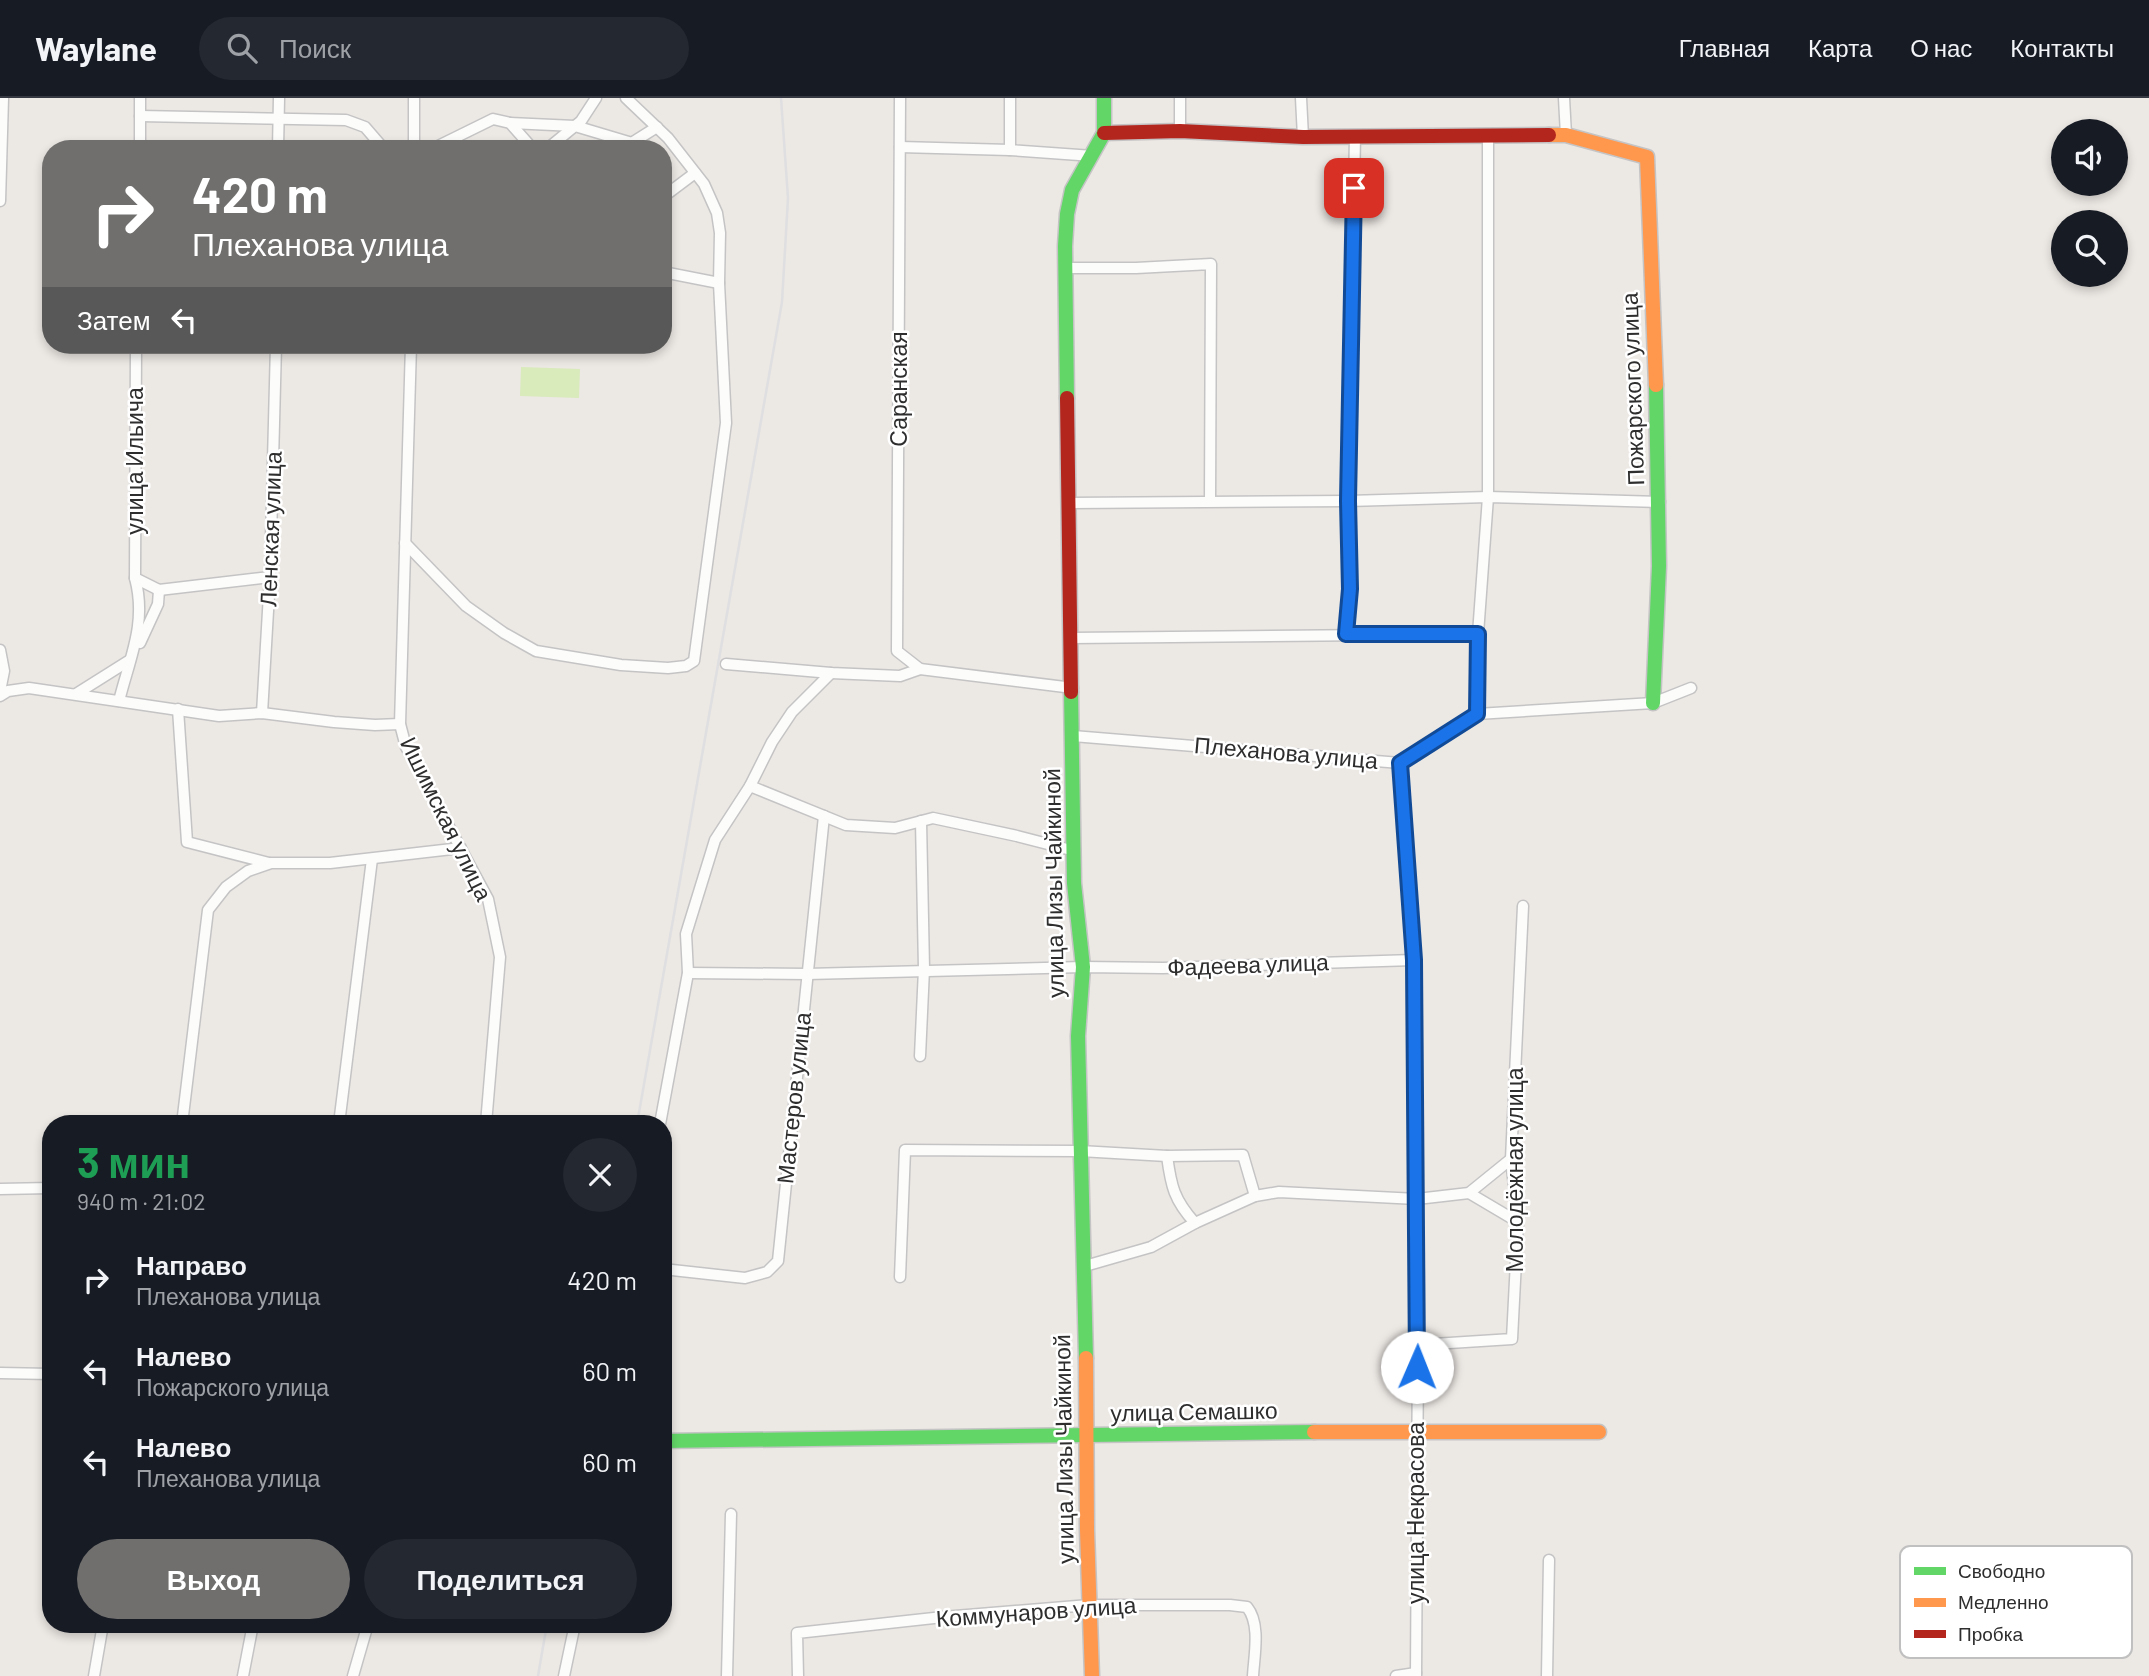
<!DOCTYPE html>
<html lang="ru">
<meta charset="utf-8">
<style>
:root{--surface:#171b24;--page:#242831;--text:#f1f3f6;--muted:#9ea1a6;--line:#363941;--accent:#706f6e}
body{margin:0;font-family:Barlow,sans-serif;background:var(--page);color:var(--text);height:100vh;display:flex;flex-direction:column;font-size:26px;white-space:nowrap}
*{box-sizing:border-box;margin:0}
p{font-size:23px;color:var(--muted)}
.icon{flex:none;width:38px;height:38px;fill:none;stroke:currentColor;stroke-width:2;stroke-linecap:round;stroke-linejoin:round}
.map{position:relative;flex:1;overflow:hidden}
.panel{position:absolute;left:42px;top:1017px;width:630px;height:518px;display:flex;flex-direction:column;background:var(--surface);border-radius:28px;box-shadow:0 4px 10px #0003}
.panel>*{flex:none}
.top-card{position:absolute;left:42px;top:42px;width:630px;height:214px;border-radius:28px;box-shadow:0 4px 10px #0003;background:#706f6e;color:#fff;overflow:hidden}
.fabs{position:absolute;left:2051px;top:21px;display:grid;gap:14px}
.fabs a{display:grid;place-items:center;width:77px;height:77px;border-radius:50%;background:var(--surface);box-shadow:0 4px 10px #0003;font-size:35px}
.pin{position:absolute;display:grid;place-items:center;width:60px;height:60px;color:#fff;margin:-30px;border-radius:14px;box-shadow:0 4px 10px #0006}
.me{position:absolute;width:77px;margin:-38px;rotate:1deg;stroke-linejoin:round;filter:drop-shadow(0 0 5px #0008)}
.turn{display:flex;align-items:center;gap:24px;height:147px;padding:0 35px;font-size:32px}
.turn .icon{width:91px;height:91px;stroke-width:2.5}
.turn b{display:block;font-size:49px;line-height:60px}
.then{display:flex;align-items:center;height:66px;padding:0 35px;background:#0003;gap:14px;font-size:26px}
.round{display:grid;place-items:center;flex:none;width:74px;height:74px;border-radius:37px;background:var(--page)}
.headline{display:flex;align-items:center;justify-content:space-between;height:119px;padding:0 35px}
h1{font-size:42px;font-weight:700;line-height:52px;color:#1e9e55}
.cta{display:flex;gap:14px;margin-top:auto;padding:14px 35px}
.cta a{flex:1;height:80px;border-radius:42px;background:var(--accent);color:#fff;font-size:28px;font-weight:700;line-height:80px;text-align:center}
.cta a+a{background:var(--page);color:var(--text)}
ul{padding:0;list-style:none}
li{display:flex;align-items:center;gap:21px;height:91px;padding:0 35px}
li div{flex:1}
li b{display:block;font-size:26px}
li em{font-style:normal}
header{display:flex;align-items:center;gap:42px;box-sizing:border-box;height:98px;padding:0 35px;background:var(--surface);border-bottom:2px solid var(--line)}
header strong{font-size:33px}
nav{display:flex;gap:38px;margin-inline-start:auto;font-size:24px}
.search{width:490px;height:63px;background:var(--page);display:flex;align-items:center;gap:18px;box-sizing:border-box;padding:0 24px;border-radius:38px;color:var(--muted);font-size:26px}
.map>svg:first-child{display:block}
.pitch{fill:#d9eabb}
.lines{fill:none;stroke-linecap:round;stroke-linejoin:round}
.street-casing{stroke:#c5c4c5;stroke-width:13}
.fast-casing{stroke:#c5c4c5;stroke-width:17}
.slow-casing{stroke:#c5c4c5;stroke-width:17}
.jam-casing{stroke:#c5c4c5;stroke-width:17}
.street{stroke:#fcfcfb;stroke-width:10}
.fast{stroke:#63d668;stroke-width:14}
.slow{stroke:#ff974d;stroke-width:14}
.jam{stroke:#b3261e;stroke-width:14}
.rail{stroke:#dfdfe1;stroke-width:2.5}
.route-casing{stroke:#114b97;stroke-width:18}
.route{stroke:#1a73e8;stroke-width:12}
.labels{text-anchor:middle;stroke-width:5;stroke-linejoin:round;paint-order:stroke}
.street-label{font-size:23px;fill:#2e2e2e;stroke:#fff}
.key{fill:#fff;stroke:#c0c0c0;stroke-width:2}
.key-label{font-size:19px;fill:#2e2e2e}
</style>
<header>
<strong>Waylane</strong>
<div class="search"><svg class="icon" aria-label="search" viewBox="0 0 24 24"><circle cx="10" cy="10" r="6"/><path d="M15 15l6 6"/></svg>Поиск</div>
<nav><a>Главная</a><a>Карта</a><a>О нас</a><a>Контакты</a></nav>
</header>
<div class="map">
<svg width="2149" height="1578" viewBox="0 0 2149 1578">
<rect width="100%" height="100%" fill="#ece8e4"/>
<path class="pitch" d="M521 269 580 271 579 300 520 298Z"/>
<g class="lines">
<g class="street-casing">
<g id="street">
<path d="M900 0 897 553 920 571"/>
<path d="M1010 0V52L1093 58"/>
<path d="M1301 0 1303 39"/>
<path d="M1564 0 1566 37"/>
<path d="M140 18 346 22 365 29 384 51"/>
<path d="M510 25 575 28 632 45"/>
<path d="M1180 33V0"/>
<path d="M900 49 1010 52"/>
<path d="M140 51V0"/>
<path d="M278 51 279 0"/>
<path d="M414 51V0"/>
<path d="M432 51 493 21 510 25 533 51"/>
<path d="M547 51 581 23 596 0"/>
<path d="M622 51 657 29"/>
<path d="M663 99 695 75"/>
<path d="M0 103 3 0"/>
<path d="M1065 170H1136L1211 166 1210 403"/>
<path d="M663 174 719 185"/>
<path d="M411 247 400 626 406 649 488 801 500 859 486 1026"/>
<path d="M1070 405 1348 403 1488 399 1660 404"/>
<path d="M405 445 466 508 504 535 536 553 621 567 668 570 686 568 694 563 726 325 719 185 720 135 717 115 704 86 668 40 626 0"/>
<path d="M135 480 159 492 270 479"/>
<path d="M1346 536 1350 491 1348 403 1355 38"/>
<path d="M1072 540 1478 536"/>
<path d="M140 545 158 506 159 492"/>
<path d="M0 552 4 573 0 593"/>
<path d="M726 566 831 575 900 578 920 571 1073 590"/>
<path d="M76 596 130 562"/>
<path d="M0 598 8 593 29 590 219 618 262 615 334 624 375 627 400 626"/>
<path d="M119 603C130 559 147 525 135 480L136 247"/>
<path d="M178 611 187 744 269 765"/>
<path d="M262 615 270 479 276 247"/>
<path d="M1477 616 1478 536 1488 399V38"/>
<path d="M1073 638 1400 665 1477 616 1653 605 1691 590"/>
<path d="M1400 665 1414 862 1418 1247 1416 1578"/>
<path d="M750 688 846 727 895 730 933 720 1017 738 1075 753"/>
<path d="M688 875 807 876 1083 869 1163 870 1414 862"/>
<path d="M920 958 924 871 921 723"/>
<path d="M182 1026 208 812 226 789 248 773 271 765H330L461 750"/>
<path d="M339 1026 372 761"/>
<path d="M660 1026 688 875 686 836 715 742 750 688 772 644 792 614 831 575"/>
<path d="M1167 1058C1171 1088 1174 1102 1195 1125"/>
<path d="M0 1091 51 1090"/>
<path d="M1469 1095 1518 1124"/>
<path d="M1085 1168 1151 1149 1195 1125 1255 1098 1279 1094 1417 1101 1469 1095 1511 1061"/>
<path d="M663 1171 745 1180 767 1174 778 1163 824 718"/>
<path d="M900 1179 905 1052 1080 1053 1167 1058 1243 1057 1255 1098"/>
<path d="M1418 1247 1512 1241 1518 1124 1511 1061 1523 808"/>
<path d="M0 1275 51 1276"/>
<path d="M94 1578 103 1526"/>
<path d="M243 1578 253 1526"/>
<path d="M353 1578 368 1526"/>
<path d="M564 1578 575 1526"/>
<path d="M727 1578 731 1416"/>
<path d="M798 1578 797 1535 943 1519 1089 1507H1230L1247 1509C1261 1526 1254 1558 1253 1578"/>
<path d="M1396 1578 1416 1575"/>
<path d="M1547 1578 1549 1462"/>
</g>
</g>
<g class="fast-casing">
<g id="fast">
<path d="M1067 300 1065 148 1067 116 1072 92 1104 35V0"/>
<path d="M1071 594 1074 785 1083 869 1078 938 1086 1260"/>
<path d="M1653 605 1659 468 1656 287"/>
<path d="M663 1343 1314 1334"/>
</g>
</g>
<g class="slow-casing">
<g id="slow">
<path d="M1549 37H1566L1647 59 1656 287"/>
<path d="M1086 1260 1087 1432 1092 1578"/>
<path d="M1314 1334H1599"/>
</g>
</g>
<g class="jam-casing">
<g id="jam">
<path d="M1104 35 1180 33 1303 39 1549 37"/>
<path d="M1067 300 1071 594"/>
</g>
</g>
<use href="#street" class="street"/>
<use href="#fast" class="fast"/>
<use href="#slow" class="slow"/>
<use href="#jam" class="jam"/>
<g class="rail">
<path d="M637 1026 782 204 788 100 781 0"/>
<path d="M538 1578 547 1526"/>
</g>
</g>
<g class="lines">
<g class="route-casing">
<path id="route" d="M1354 90 1348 403 1350 491 1346 536H1478L1477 616 1400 665 1414 862 1417 1269"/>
</g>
<use href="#route" class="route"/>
</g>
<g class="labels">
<g class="street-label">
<text transform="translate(899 291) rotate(-90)" y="8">Саранская</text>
<text transform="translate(1633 291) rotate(-92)" y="8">Пожарского улица</text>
<text transform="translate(135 363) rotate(-90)" y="8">улица Ильича</text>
<text transform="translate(271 431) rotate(-88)" y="8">Ленская улица</text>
<text transform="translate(1286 655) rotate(5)" y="8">Плеханова улица</text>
<text transform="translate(446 721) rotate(64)" y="8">Ишимская улица</text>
<text transform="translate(1054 785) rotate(-91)" y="8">улица Лизы Чайкиной</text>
<text transform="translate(1248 867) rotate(-2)" y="8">Фадеева улица</text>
<text transform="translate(794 1000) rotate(-84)" y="8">Мастеров улица</text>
<text transform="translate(1515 1072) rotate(-90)" y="8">Молодёжная улица</text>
<text transform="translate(1194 1314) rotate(-1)" y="8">улица Семашко</text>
<text transform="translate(1064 1351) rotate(-91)" y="8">улица Лизы Чайкиной</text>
<text transform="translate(1416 1415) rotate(-90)" y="8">улица Некрасова</text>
<text transform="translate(1036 1514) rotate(-4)" y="8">Коммунаров улица</text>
</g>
</g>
<rect x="1900" y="1448" width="232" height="112" rx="10" class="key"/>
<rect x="1914" y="1469" width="32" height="8" fill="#63d668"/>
<rect x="1914" y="1500" width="32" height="9" fill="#ff974d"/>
<rect x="1914" y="1532" width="32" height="8" fill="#b3261e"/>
<g class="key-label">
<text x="1958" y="1480">Свободно</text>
<text x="1958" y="1511">Медленно</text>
<text x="1958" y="1543">Пробка</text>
</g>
</svg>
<div class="fabs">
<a><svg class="icon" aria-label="sound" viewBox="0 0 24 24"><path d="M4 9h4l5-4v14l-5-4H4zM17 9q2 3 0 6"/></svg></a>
<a><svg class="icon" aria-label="search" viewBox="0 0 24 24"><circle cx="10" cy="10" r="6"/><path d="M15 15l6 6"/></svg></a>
</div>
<div class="pin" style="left:1354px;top:90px;background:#d93025"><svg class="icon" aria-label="arrive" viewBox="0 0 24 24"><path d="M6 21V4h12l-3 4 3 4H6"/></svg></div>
<svg class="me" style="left:1417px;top:1269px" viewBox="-20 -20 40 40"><circle r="19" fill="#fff"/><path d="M0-13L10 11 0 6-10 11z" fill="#1a73e8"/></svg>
<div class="top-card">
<div class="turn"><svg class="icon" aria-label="right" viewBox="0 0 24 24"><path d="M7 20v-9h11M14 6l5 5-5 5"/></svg><div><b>420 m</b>Плеханова улица</div></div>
<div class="then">Затем<svg class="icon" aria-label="left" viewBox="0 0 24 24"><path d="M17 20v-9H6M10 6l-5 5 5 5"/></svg></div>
</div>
<section class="panel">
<div class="headline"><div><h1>3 мин</h1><p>940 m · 21:02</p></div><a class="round"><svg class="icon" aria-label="close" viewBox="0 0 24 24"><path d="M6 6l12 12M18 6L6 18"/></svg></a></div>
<ul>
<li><svg class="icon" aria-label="right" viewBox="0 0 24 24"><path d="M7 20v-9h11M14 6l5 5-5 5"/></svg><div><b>Направо</b><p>Плеханова улица</p></div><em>420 m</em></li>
<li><svg class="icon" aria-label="left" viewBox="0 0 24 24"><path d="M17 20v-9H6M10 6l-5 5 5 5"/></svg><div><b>Налево</b><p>Пожарского улица</p></div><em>60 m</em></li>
<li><svg class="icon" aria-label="left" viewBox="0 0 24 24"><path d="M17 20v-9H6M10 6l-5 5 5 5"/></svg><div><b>Налево</b><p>Плеханова улица</p></div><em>60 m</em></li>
</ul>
<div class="cta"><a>Выход</a><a>Поделиться</a></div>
</section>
</div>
